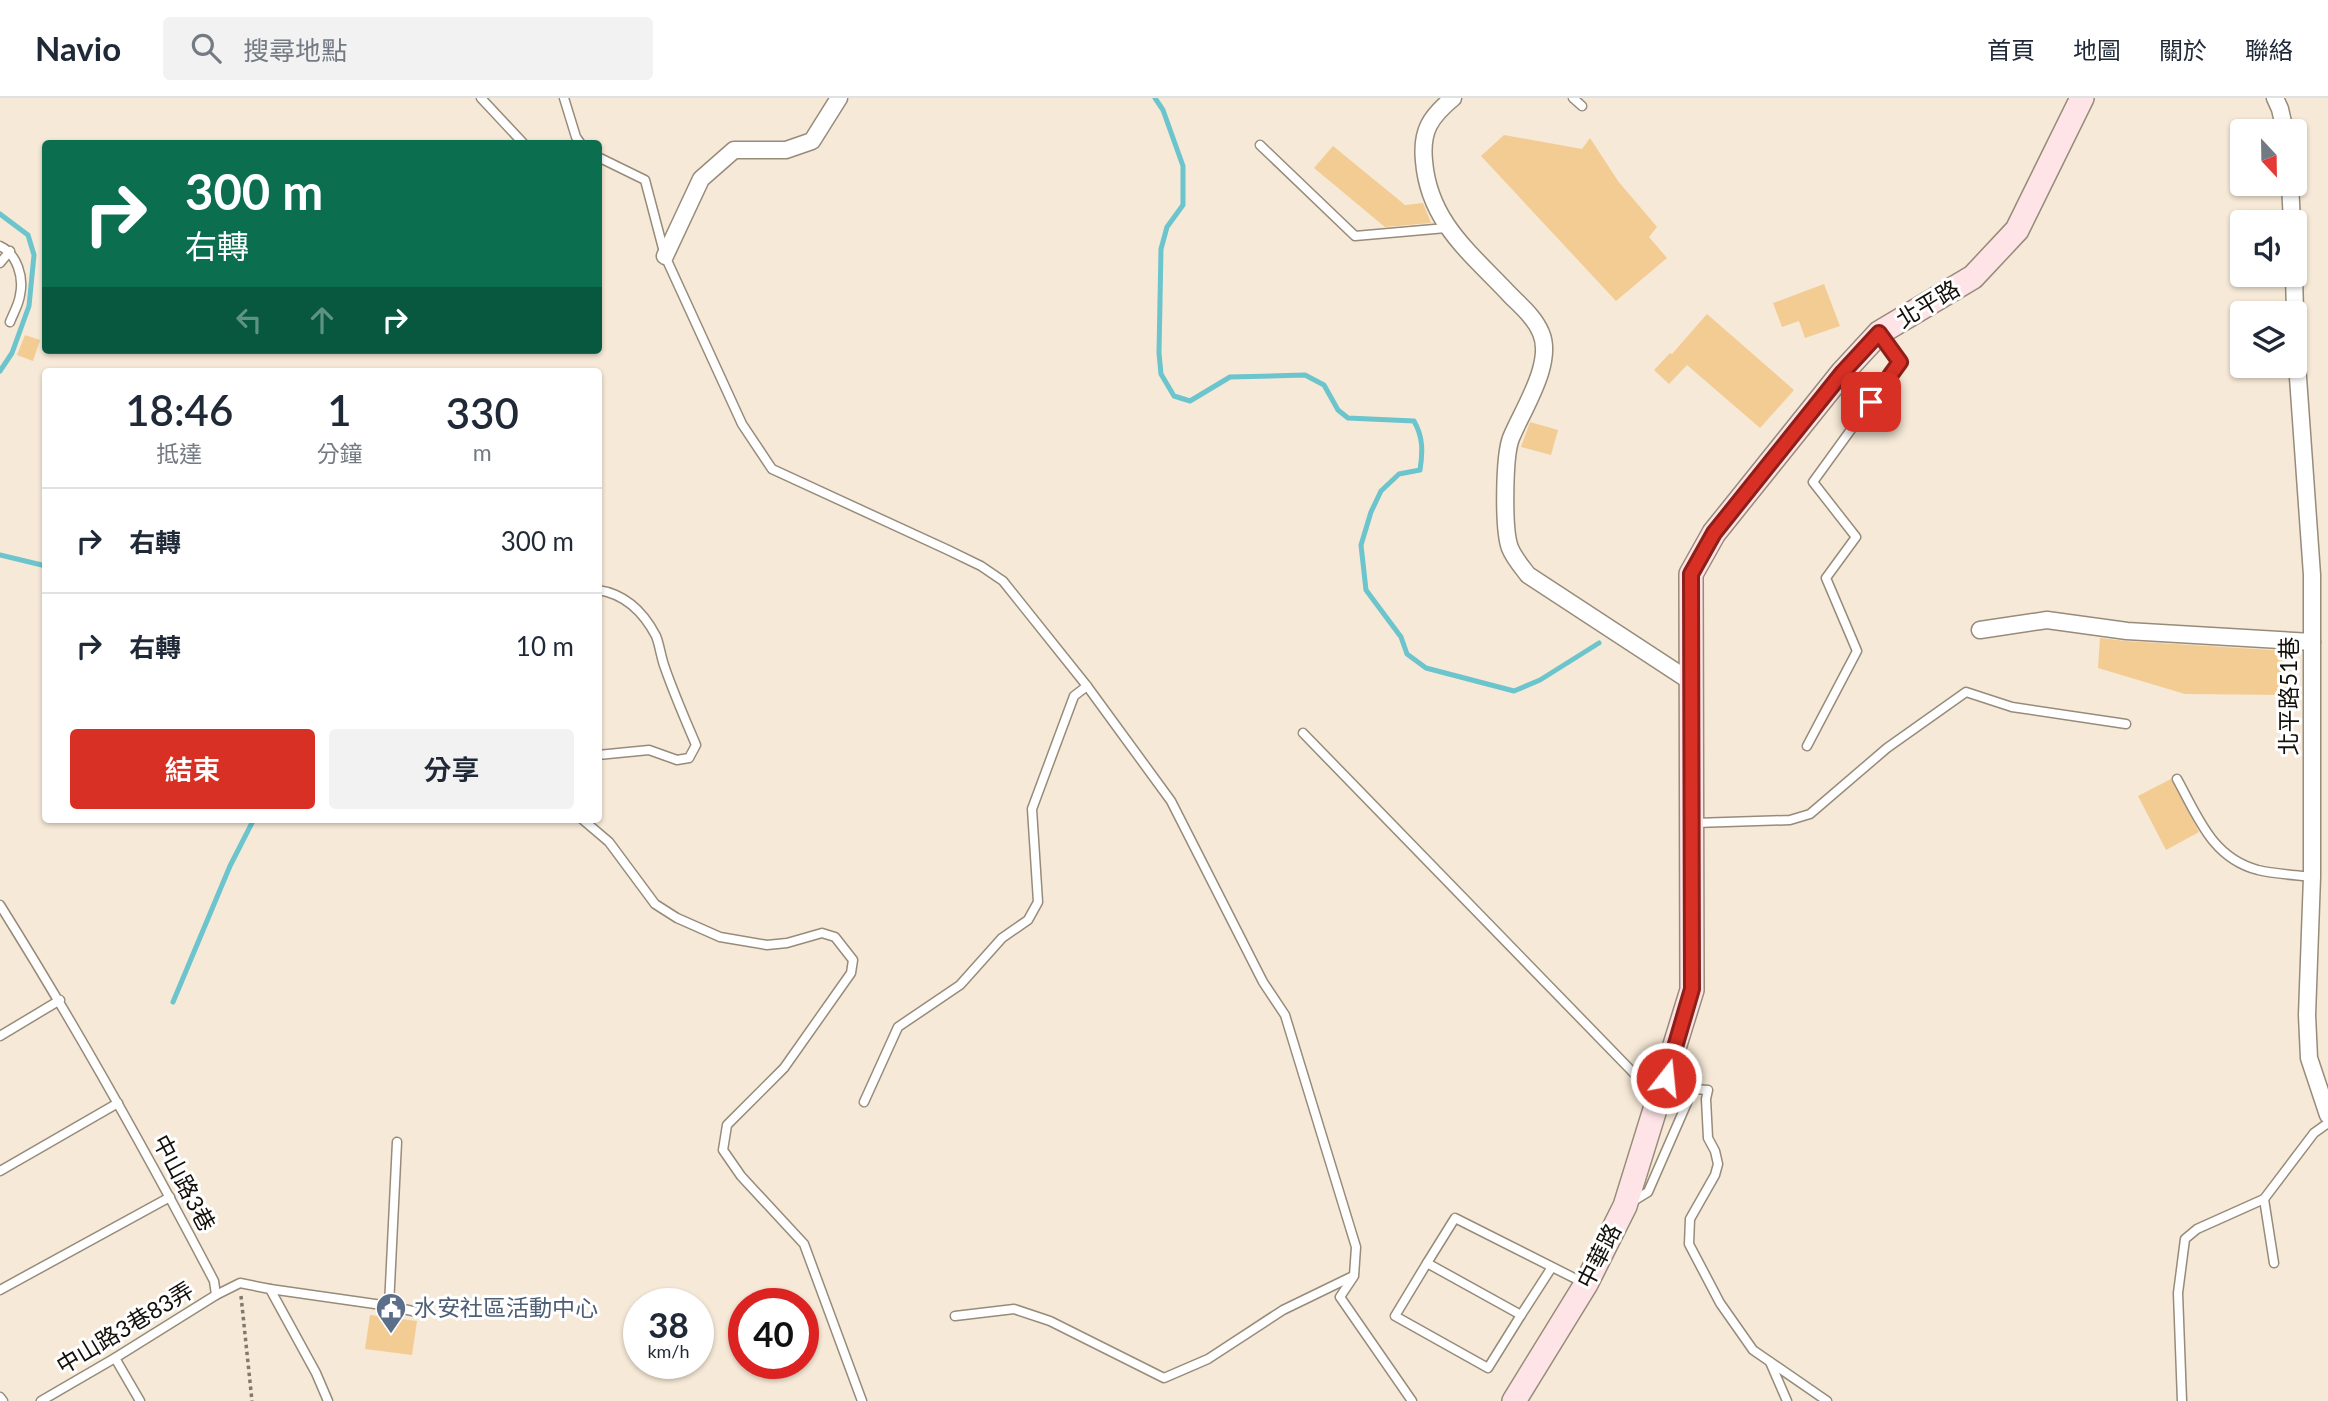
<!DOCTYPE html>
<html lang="zh-TW">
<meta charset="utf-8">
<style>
:root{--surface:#fff;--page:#f2f2f3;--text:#1f2937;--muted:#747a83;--line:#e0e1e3;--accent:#d93025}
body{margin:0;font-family:Lato,"Noto Sans TC",sans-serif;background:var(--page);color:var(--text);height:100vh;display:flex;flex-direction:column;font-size:26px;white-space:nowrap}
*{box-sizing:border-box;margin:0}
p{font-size:23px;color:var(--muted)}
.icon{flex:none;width:38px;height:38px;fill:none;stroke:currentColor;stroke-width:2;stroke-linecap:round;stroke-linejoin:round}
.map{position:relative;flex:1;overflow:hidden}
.drawer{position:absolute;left:42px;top:270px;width:560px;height:455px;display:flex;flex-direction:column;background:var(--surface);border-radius:7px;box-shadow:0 2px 5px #0004}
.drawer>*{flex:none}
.guide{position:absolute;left:42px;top:42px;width:560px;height:214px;border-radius:7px;box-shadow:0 2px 5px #0004;background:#0b6e4f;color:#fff;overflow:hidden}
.needle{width:46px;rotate:158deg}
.controls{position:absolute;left:2230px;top:21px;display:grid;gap:14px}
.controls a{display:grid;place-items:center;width:77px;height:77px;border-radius:7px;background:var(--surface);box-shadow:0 2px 5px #0004;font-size:35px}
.speed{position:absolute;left:623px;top:1190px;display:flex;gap:14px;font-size:35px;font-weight:700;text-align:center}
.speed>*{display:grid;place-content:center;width:91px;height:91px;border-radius:50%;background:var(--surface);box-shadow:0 2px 5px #0004;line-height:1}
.speed small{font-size:18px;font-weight:400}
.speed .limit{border:10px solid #d22;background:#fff;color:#111}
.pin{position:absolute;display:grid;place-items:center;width:60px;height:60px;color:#fff;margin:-30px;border-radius:14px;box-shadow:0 4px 10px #0006}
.me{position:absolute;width:77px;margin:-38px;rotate:16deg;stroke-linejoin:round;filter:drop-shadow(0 0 5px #0008)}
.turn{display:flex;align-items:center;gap:24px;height:147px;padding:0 28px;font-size:32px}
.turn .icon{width:91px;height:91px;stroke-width:2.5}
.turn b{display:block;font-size:49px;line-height:60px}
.lanes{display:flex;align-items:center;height:66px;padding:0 28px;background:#0003;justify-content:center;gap:35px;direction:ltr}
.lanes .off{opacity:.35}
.eta{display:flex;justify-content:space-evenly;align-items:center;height:119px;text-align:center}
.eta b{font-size:42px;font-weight:600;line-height:49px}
.cta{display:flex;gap:14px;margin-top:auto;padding:14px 28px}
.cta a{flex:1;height:80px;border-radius:7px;background:var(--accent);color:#fff;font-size:28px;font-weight:600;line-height:80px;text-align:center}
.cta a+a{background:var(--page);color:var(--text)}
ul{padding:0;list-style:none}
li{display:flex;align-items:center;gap:21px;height:105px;padding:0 28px;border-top:2px solid var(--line)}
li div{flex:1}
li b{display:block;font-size:26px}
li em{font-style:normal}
header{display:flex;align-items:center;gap:42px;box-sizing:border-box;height:98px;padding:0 35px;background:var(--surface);border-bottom:2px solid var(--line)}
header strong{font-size:33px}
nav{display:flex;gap:38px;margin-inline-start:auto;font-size:24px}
.search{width:490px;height:63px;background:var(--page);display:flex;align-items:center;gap:18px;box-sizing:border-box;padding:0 24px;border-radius:7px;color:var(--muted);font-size:26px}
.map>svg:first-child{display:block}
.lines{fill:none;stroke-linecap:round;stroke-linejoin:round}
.stream{stroke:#6cc4cd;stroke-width:5}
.building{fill:#f3cc93}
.lane-casing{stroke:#978b7a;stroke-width:11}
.street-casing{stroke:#978b7a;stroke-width:19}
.secondary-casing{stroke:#978b7a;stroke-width:26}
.path{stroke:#81796d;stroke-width:3.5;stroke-dasharray:3.5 3.5;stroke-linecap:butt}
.lane{stroke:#fff;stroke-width:8}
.street{stroke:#fff;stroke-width:16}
.secondary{stroke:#fee4e7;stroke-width:23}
.route-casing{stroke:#8d1f18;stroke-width:18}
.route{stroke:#d93025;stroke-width:12}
.labels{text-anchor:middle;stroke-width:6;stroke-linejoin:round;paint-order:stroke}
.street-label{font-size:23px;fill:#130f09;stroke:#fff}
.service-label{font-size:23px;fill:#4e5e75;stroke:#fff;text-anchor:start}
</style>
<header>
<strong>Navio</strong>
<div class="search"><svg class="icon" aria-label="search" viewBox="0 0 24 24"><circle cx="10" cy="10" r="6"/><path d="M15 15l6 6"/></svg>搜尋地點</div>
<nav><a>首頁</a><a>地圖</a><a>關於</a><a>聯絡</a></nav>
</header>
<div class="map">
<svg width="2328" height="1303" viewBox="0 0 2328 1303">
<rect width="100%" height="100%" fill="#f6e9d7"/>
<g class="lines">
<g class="stream">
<path d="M1155 0 1163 12 1183 68V107L1167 129 1161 151 1159 255 1161 276 1174 298 1190 303 1230 279 1305 277 1324 287 1338 312 1348 320 1414 323C1423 339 1423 353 1420 372L1399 376 1381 393 1371 414 1361 447 1366 492 1401 539 1407 556 1426 570 1514 593 1540 582 1599 545"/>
<path d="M0 116 28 137 34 157 29 208 12 255 0 273"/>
<path d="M0 457 46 468"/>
<path d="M173 904 230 768 254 721"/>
</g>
</g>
<g class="building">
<path d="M1504 37 1582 51 1590 40 1618 83 1657 129 1649 139 1667 160 1616 203 1481 58Z"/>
<path d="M1333 48 1405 107 1423 105 1431 125 1385 129 1314 70Z"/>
<path d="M1824 186 1840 228 1805 240 1799 223 1782 229 1773 205Z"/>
<path d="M1707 216 1794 292 1760 330 1687 267 1669 286 1654 272 1670 255 1672 256Z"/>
<path d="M25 237 40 242 33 263 17 257Z"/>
<path d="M1530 324 1558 332 1551 357 1521 349Z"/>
<path d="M2100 540 2126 543 2288 553 2287 597 2185 596 2098 570Z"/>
<path d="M2171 681 2199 734 2166 752 2138 698Z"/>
<path d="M370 1217 417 1223 412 1257 365 1251Z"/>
</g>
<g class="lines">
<g class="lane-casing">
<g id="lane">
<path d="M481 0 524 46"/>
<path d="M564 0 576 39 581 46"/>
<path d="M1573 0 1582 8"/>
<path d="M1260 47 1355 138 1446 130"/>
<path d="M598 59 645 82 665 158 742 326 772 371 948 452 981 468 1003 483 1087 588 1171 703 1263 884 1285 917 1356 1149 1354 1178 1340 1199 1412 1303"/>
<path d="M0 148C17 156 24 179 20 197 19 206 13 216 10 224"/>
<path d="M0 165 10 153"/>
<path d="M598 492C625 496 644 515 656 538 660 548 661 560 665 570 674 596 685 621 696 647L689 660 677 662 649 652 598 657"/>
<path d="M1303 635 1655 997"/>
<path d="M1807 648 1857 553 1826 480 1856 439 1813 384 1900 264 1881 237"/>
<path d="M2177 681C2198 719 2212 760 2258 772 2275 776 2294 777 2312 779"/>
<path d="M582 721 609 744 655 806 677 820 720 839 767 847 787 845 822 835 835 839 853 862 851 875 784 970 727 1027 723 1052 741 1078 804 1146 862 1303"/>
<path d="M1695 725 1790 722 1810 716 1887 650 1966 594 2012 609 2126 626"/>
<path d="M0 807C77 930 147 1055 214 1183L216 1197 115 1260 41 1303"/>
<path d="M0 938 60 902"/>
<path d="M864 1004 898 929 960 887 1002 840 1028 822 1038 804 1032 711 1074 598 1087 588"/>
<path d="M0 1073 118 1005"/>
<path d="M2264 1101 2274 1165"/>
<path d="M1630 1105 1648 1094 1693 991 1708 992 1706 1001 1708 1040 1715 1053 1718 1066 1715 1077 1690 1121 1689 1146 1720 1205 1753 1252 1827 1303"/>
<path d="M1427 1165 1395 1218 1488 1270 1521 1217"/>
<path d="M1552 1169 1521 1217 1427 1165 1455 1120 1584 1185"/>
<path d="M270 1191 389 1208 397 1044"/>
<path d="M0 1192 170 1099"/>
<path d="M216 1197 240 1185 270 1191 316 1275 328 1303"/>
<path d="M389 1208 422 1215"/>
<path d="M955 1218 1014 1211 1050 1223 1164 1280 1208 1261 1283 1212 1351 1179"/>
<path d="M115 1260 140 1303"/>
<path d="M1770 1264 1787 1303"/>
<path d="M0 1299 3 1303"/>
<path d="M2182 1303 2178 1195 2185 1141 2197 1131 2264 1101 2314 1035 2328 1025"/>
</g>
</g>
<g class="street-casing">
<g id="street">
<path d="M1453 0C1430 19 1421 33 1424 63 1429 125 1472 156 1511 198 1522 209 1535 220 1541 235 1554 265 1523 311 1511 340 1504 358 1503 432 1510 450 1514 460 1522 469 1528 477L1693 585"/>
<path d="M2275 0 2280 11 2285 33"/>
<path d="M2290 86 2292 124"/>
<path d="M665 158 701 81 734 52H786L812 43 839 0"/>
<path d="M2294 177 2296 251 2312 477V779L2307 917 2309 960 2328 1017"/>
<path d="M1980 532 2047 522 2127 533 2312 544"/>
</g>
</g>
<g class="secondary-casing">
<path id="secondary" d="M1514 1303 1586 1186 1625 1108 1692 892 1691 476 1714 435 1843 274 1879 235 1973 179 2017 132 2082 0"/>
</g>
<path class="path" d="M241 1198 252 1303"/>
<use href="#lane" class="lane"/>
<use href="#street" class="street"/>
<use href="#secondary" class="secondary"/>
</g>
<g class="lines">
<g class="route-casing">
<path id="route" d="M1666 980 1692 891 1691 476 1714 435 1843 274 1879 235 1900 264 1871 304"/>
</g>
<use href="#route" class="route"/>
</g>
<defs>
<g id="civic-pin" transform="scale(1.575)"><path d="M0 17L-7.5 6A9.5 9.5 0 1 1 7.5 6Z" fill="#5c6f8a" stroke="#fff"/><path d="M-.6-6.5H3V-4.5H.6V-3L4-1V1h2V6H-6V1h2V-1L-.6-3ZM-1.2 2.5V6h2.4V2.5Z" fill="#fff"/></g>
</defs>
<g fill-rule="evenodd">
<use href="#civic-pin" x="391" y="1210"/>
</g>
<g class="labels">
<g class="street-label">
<text transform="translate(1928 206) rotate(-31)" y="8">北平路</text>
<text transform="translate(2289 598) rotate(-90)" y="8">北平路51巷</text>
<text transform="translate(184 1085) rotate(62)" y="8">中山路3巷</text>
<text transform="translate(1599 1158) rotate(-63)" y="8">中華路</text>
<text transform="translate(125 1230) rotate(-31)" y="8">中山路3巷83弄</text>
</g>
<g class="service-label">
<text x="414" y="1218">水安社區活動中心</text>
</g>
</g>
</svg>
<div class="controls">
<a><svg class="needle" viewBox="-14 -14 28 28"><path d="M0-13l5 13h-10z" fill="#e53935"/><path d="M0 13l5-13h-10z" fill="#747a83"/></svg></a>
<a><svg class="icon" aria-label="sound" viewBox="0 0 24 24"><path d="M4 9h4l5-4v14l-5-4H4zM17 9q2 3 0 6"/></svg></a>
<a><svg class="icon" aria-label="layers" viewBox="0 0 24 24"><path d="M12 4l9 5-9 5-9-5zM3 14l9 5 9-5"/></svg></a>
</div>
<div class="speed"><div>38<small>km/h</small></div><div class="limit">40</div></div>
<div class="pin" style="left:1871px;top:304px;background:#d93025"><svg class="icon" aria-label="arrive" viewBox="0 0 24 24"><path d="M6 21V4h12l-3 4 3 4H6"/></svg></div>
<svg class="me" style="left:1666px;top:980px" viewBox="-20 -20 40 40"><circle r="17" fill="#d93025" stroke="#fff" stroke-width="3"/><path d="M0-11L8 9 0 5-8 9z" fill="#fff"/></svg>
<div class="guide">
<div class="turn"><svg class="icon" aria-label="right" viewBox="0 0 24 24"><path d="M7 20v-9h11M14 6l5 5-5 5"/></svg><div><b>300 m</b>右轉</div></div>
<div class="lanes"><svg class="icon off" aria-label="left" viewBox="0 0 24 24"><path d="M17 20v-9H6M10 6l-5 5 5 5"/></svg><svg class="icon off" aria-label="ahead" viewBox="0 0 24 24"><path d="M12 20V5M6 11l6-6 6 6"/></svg><svg class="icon" aria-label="right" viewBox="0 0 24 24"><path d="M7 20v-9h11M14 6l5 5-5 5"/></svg></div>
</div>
<section class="drawer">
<div class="eta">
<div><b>18:46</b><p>抵達</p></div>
<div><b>1</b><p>分鐘</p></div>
<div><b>330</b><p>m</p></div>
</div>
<ul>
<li><svg class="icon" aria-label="right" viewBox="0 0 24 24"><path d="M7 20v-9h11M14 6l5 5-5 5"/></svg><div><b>右轉</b></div><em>300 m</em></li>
<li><svg class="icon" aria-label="right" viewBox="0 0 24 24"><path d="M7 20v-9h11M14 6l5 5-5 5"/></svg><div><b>右轉</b></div><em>10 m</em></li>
</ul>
<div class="cta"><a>結束</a><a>分享</a></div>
</section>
</div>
